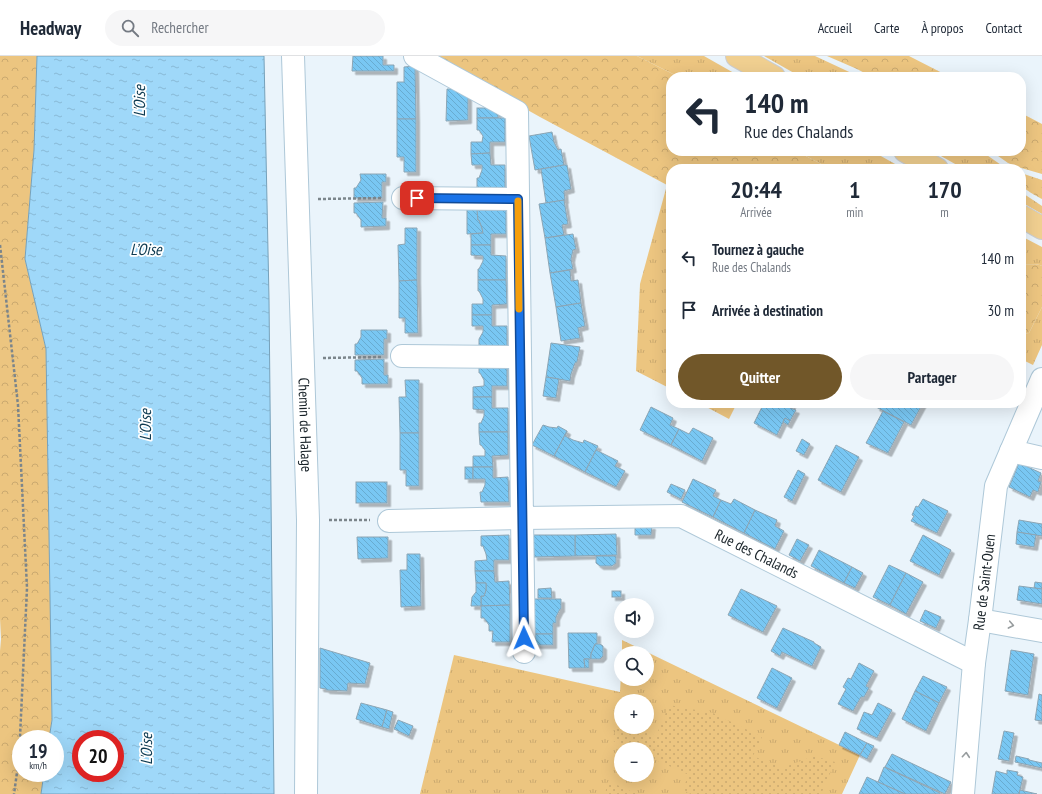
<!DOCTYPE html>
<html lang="fr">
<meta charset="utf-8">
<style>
:root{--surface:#fff;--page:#f6f6f7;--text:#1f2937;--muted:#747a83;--line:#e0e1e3;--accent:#715729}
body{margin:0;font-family:"PT Sans Narrow",sans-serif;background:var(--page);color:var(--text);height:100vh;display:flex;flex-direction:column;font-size:15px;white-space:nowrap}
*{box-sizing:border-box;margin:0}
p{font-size:13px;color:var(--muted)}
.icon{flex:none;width:22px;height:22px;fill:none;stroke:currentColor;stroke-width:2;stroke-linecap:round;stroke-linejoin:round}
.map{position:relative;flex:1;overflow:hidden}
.side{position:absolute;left:666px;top:108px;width:360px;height:244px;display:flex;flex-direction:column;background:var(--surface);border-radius:16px;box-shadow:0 4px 16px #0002}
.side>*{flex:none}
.hud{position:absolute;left:666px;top:16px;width:360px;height:84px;border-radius:16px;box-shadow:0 4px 16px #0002;background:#fff;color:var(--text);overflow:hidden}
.fabs{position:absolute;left:614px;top:542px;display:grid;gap:8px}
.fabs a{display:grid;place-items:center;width:40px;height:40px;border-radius:50%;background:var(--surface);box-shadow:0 4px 16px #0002;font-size:20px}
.speed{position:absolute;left:12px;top:674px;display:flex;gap:8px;font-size:20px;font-weight:700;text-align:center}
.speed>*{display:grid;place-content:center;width:52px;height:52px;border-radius:50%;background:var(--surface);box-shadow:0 4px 16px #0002;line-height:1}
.speed small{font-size:10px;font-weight:400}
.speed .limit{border:6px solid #d22;background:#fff;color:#111}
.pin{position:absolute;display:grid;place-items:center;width:34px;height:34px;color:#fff;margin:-17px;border-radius:8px;box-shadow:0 2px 6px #0006}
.me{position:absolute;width:44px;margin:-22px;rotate:359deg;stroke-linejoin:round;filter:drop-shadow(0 0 3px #0008)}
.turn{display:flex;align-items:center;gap:14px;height:84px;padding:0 12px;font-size:18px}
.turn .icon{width:52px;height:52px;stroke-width:2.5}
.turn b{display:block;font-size:28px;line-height:34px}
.eta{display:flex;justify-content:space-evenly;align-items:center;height:68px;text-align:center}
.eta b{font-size:24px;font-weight:600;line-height:28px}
.button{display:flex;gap:8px;margin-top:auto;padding:8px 12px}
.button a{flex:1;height:46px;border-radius:24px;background:var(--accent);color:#fff;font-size:16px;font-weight:600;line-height:46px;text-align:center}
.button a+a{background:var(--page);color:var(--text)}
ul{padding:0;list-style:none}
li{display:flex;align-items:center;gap:12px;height:52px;padding:0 12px}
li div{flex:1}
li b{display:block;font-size:15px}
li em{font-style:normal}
header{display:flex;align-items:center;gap:24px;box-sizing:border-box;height:56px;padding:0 20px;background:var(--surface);border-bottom:1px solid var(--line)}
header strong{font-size:19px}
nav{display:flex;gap:22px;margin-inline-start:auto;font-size:14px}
.search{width:280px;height:36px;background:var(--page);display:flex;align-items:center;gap:10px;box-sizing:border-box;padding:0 14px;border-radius:22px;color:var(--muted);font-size:15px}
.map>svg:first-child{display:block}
.grass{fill:url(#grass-tufts);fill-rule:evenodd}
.forest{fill:url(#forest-crowns)}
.park{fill:url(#park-dots)}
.water{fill:url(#water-ripples);stroke:#76a1ba;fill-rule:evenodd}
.building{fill:url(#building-back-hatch);stroke:#8ca5b4;filter:url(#shadow)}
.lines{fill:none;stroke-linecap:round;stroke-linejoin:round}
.minor-casing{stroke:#aec8d8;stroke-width:24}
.major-casing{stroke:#ccced0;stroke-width:24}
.path{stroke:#7b858b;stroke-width:2.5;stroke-dasharray:3 2;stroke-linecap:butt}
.minor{stroke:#fff;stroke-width:22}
.major{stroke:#f0cf90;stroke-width:22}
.oneway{stroke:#979c9e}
.route-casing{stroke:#114b97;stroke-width:10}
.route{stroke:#1a73e8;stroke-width:7}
.slow{stroke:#f59e0b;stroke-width:7}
.labels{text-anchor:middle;stroke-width:3.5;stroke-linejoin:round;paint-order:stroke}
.street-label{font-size:15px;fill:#182228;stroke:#fff}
.water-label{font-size:16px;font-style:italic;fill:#0e3b52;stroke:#fff}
</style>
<header>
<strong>Headway</strong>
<div class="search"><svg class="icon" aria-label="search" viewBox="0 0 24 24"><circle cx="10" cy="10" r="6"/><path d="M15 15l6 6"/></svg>Rechercher</div>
<nav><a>Accueil</a><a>Carte</a><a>À propos</a><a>Contact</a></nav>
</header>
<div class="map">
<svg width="1042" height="738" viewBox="0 0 1042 738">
<defs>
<pattern id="grass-tufts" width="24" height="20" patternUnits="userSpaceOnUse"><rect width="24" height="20" fill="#ecc580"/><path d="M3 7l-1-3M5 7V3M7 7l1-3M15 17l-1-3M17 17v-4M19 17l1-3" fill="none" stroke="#caa96f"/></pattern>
<pattern id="forest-crowns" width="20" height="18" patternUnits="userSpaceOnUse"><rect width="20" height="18" fill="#ecc580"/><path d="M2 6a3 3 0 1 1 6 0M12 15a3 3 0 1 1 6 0" fill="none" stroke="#caa96f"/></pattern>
<pattern id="park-dots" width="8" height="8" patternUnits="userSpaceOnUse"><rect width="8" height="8" fill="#ecc580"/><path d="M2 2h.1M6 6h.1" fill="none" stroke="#caa96f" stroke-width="1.8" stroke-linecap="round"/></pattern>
<pattern id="water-ripples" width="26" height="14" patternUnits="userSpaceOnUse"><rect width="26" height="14" fill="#9fd8f9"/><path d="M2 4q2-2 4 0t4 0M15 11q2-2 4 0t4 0" fill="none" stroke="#88b9d5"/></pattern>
<pattern id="building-back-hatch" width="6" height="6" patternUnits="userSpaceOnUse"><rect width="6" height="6" fill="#79c7f3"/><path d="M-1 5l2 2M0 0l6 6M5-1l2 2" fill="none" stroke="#68abd0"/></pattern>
<filter id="shadow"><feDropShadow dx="3.5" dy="3.5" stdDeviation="0" flood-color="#0004"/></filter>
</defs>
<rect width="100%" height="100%" fill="#eaf4fb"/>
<g class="grass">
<path d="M637 0H704L741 21H679Z"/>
<path d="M764 0H815L860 21H801Z"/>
<path d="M796 95H872L904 113H831Z"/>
<path d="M932 95H981L1007 113H964Z"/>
<path d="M667 129 671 130V333L636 315 640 228Z"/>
<path d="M1021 136 1042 150V158L1021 146Z"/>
<path d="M1021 180 1042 191V210C1036 207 1028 209 1021 208Z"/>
<path d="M1042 251V289L1033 309 1021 303V278L1029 277Z"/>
<path d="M699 347H737L729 363Z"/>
<path d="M622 584 860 699 842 738H420L454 599 620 636 621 618V623H647V597H622ZM621 645H647V671H621ZM621 693H647V719H621Z"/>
</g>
<g class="forest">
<path d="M0 0H37L34 94 25 203 46 293 52 664 49 683H21V717H44L41 738H0V595L1 583 0 562Z"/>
<path d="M431 0H637L679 21H671V95H796L831 113H671V130L667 129 540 61Z"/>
<path d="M827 0H909L950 21H872L857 13Z"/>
<path d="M1021 57 1042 68V118L1018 111 1008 107 991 95H1021Z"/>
<path d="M1021 117 1042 124V143C1037 140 1022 133 1021 127 1020 124 1021 120 1021 117Z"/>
<path d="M1021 208C1028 209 1036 207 1042 210V251L1029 277 1021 278Z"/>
</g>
<g class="park">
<path d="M669 649 713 657 762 681 753 700 782 712 814 700 835 706 821 738H691L682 734 689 719 647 700V693H631L611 684 621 664V671H636L656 680Z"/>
<path d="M608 725 637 738H605Z"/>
</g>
<path class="water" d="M37 0H264L269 243 274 738H41L44 717H55V683H49L52 664 46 293 25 203 34 94ZM81 683H115V717H81Z"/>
<g class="building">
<path d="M353 0H383V9H394V15H352Z"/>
<path d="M415 10 416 63H397V26H404V11Z"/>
<path d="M447 33H468V64L446 65Z"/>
<rect x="477" y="52" width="21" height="10"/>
<path d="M477 62H505V86H490V97L471 98V86H482L483 80 479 74H477Z"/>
<path d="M397 63H416V116H404V101H397Z"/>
<path d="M552 76 554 86 558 94 561 93 564 109 535 114 529 80Z"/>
<path d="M490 97 491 109H505V132L477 133V122H479L482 114V109H472L471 98Z"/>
<path d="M564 109H567L571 133 564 135 565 144 546 147 541 113Z"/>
<path d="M360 118H386V126H382V142H354V132H356L361 124Z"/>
<path d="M564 144 568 168 562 169 564 179 545 182 539 148Z"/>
<path d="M383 146 382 162H386V170L361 171V164L356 157H354V147Z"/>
<path d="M467 149H477L478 164H479L482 172 483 177 467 178Z"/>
<path d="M477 154H506V178H491V189H471V178L483 177 482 172 479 164H478Z"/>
<path d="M405 172H417V224L399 225 398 189 405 188Z"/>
<path d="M573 178 576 193 573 194 571 203 573 213 550 217 545 182Z"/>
<path d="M471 189H491V199L506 200V224H478V213H479L483 205V200L471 199Z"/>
<path d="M570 214 571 225 578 224 581 247 556 251 550 217Z"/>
<path d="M417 224 418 277H405V262H399V225Z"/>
<path d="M478 224H506L507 248 492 249V259H472V248H483V243L479 235H478Z"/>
<path d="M581 247 585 270 578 272 580 282 561 285 556 251Z"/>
<path d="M472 259H492V270H507V294H479V283L483 276V270H472Z"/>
<path d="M361 274H387V283H384V299H355V288H357L361 281Z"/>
<path d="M551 287 580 291 577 306 575 307 571 318 570 325 546 321Z"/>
<path d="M384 303V319H388V328H362V322L357 315H355V304Z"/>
<path d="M479 306H507V330H492V341H473V331L484 330V324L480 317H479Z"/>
<path d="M546 321 559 323 556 342 543 340Z"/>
<path d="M405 324H419V377H400L399 341H406Z"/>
<path d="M473 341H492V352H508V376H479V367H481L484 360V354L473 353Z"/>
<path d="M764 347H793L790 352 796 354 790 365 785 362 777 379 754 367Z"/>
<path d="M878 347H923L911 369 876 351Z"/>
<path d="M651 351 673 362 670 369 679 373 671 389 640 374Z"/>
<path d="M883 355 904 366 888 397 866 387Z"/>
<path d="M785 362 790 365 788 369 783 366Z"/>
<path d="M543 369 549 371 557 372 558 370 567 375 554 400 532 389Z"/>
<path d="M693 372 713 382 702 405 671 389 679 373 689 378Z"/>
<path d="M567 375 565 380 573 384 583 387 584 384 598 390 585 416 554 400Z"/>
<path d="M479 376H508V399L492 400 493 411H473V400H485V394L481 389H480Z"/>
<path d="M400 377H419V430H406V414H400Z"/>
<path d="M802 383 810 388 804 399 796 395Z"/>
<path d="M836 389 859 401 841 436 818 424Z"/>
<path d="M596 394 618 405 615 410 625 415 616 431 585 416Z"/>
<path d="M1019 407 1041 417 1038 425 1041 426 1038 436 1033 434 1030 441 1009 431Z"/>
<rect x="465" y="411" width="8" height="12"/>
<path d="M473 411H493V422L508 421 509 446H481L480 436H482L485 429V423H473Z"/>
<path d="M798 414 805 418 792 445 784 441Z"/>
<path d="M693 423 716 434 713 440 721 444 713 461 682 446Z"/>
<rect x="356" y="426" width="31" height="21"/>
<path d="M671 428 685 434 681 443 667 436Z"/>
<path d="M734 443 755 454 744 477 713 461 721 444 731 448Z"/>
<path d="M923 443 948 455 937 477 911 465 914 460 912 459 916 450 918 451Z"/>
<path d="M755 454 777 464 775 470 784 475 775 493 744 477Z"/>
<path d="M1019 464 1042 468V480L1017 476Z"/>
<path d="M635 469 652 470 651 479H635Z"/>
<path d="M1017 476 1036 479 1034 491 1016 488Z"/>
<path d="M616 478 617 499 575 500V479Z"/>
<path d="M509 479V504H494V515H475V505L487 504 486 498 483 490H481V480Z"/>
<path d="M533 479H575V500L534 501Z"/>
<path d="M923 479 951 494 939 519 910 505Z"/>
<path d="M357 481H388V502L358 503Z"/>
<path d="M797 483 809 489 800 505 789 499Z"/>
<path d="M819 494 852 511 844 527 811 510Z"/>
<path d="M407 498H420L421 550 401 551 400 514H407Z"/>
<path d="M596 500H616V507L612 510H600L596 507Z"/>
<path d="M889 509 906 517 890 549 873 541Z"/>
<path d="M852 511 863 517 855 532 844 527Z"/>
<path d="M475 515H494L495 526 509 525 510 549 481 550V540H484L486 534V527H476Z"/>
<path d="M906 517 923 526 906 558 890 549Z"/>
<path d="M1035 526 1042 527V533L1034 532Z"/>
<path d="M476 527H486V534L484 540H481V550H471L472 541 476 536Z"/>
<path d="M1019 530 1042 533V548L1017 544Z"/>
<path d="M551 532 552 542H538V533Z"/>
<path d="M741 533 777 550 763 576 728 559Z"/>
<rect x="612" y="535" width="9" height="6"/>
<path d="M534 543H561V553H560L556 561V567H553V578H534Z"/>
<path d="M510 549V586H492L493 575H489V569L484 562H481V550Z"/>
<path d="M925 554 941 561 936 572 920 565Z"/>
<path d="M783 572 814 586V587L821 591 812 610 801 605 782 596 780 600 771 595Z"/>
<path d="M568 577H597V588H595L591 598V603H584L585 612H569Z"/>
<path d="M534 578H553V589H535Z"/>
<path d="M595 588H600L603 590V600L600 603H591V598Z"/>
<path d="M320 592 370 607 365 628 348 627 347 635 326 634V633L320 632Z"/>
<path d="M1011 594 1034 598 1028 639 1005 635Z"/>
<path d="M584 603H589V612H585Z"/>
<path d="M859 607 874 615 866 630 869 632 864 641H861L853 655 838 648 846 633 843 631 848 622 851 623Z"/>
<path d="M772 612 792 622 777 652 757 642Z"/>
<path d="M923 620 947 631 939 647 915 635Z"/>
<path d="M915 635 939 647 926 675 902 663Z"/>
<path d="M1039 638 1042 639V665L1035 664Z"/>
<path d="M361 647 387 654 382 671 356 663Z"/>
<path d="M878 647 892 654 877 682 857 673 864 656 872 659Z"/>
<path d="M387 654 393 656 389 673 382 671Z"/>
<path d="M398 664 413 670 409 680 394 673Z"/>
<path d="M1004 675 1014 677 1009 705 998 703Z"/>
<path d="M845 676 867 687 860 699 839 689Z"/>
<path d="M867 687 874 690 867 703 860 699Z"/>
<path d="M892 698 951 726 945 738 885 711Z"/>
<path d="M1016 700 1029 703V704L1042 707V712L1015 706Z"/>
<path d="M884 711 940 737V738H905L878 726Z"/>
<path d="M1007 714 1018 716 1017 719 1023 721 1019 738H992L996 715 1007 718Z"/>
<path d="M867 721 878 726 905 738H859Z"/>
<path d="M1020 734 1037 738H1019Z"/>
</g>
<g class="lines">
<g class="minor-casing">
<g id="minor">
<path id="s1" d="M293 0 308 464 306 738"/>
<path id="s2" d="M415 0 517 56 522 462 681 460 974 607"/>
<path d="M403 142 518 143"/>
<path d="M402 300 520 301"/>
<path d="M1011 395 1042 402"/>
<path d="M389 465 522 462 524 596"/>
<path d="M980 564 1042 575"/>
<path id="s3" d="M963 738 974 607 980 564 996 430 1042 323"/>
</g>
</g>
<g class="major-casing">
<g id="major">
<path d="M737 0 774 21"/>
<path d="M905 95 937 113"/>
<path d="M1021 160 1042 172"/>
</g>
</g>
<g class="path">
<path d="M318 143 383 142"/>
<path d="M0 189 18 349 27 532 19 702 14 738"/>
<path d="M323 302 382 301"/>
<path d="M329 464H370"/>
</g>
<use href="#minor" class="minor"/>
<use href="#major" class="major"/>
</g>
<defs><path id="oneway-chevron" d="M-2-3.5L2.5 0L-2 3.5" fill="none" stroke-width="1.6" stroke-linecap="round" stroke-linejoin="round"/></defs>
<g class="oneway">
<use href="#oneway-chevron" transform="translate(1011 569) rotate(11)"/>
<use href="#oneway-chevron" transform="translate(966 699) rotate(-85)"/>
</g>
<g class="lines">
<g class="route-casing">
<path id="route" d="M417 142 518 143 524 582"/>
</g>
<use href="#route" class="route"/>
<path class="slow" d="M518 145 519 253"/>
</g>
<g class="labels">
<g class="street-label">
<text dy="5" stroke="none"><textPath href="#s1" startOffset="369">Chemin de Halage</textPath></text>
<text dy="5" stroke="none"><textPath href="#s2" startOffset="766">Rue des Chalands</textPath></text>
<text dy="5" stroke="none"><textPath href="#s3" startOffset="213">Rue de Saint-Ouen</textPath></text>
</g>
<g class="water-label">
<text transform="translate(139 45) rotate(-90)" y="6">L'Oise</text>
<text x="146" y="199">L’Oise</text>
<text transform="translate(145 369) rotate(-90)" y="6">L'Oise</text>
<text transform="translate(146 693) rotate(-90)" y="6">L'Oise</text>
</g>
</g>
</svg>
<div class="fabs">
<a><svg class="icon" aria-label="sound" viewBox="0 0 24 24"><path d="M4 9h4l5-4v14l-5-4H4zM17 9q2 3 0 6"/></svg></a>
<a><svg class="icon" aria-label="search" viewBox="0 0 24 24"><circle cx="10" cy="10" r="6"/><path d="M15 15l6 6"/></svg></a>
<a>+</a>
<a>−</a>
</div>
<div class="speed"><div>19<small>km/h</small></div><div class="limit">20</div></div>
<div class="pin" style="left:417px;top:142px;background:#d93025"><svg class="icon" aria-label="arrive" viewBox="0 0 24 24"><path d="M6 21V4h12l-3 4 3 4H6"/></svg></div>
<svg class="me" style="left:524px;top:582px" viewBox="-20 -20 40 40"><path d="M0-17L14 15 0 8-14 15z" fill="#1a73e8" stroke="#fff" stroke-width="4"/></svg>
<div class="hud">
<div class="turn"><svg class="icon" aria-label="left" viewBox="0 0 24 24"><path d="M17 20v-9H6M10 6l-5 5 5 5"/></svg><div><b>140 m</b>Rue des Chalands</div></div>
</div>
<section class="side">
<div class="eta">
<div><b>20:44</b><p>Arrivée</p></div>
<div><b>1</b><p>min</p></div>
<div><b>170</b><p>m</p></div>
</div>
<ul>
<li><svg class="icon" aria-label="left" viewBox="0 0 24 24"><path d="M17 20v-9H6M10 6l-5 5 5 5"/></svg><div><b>Tournez à gauche</b><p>Rue des Chalands</p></div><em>140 m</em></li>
<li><svg class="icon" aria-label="arrive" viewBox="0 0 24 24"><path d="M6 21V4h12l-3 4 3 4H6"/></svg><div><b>Arrivée à destination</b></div><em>30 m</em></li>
</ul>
<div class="button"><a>Quitter</a><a>Partager</a></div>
</section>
</div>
